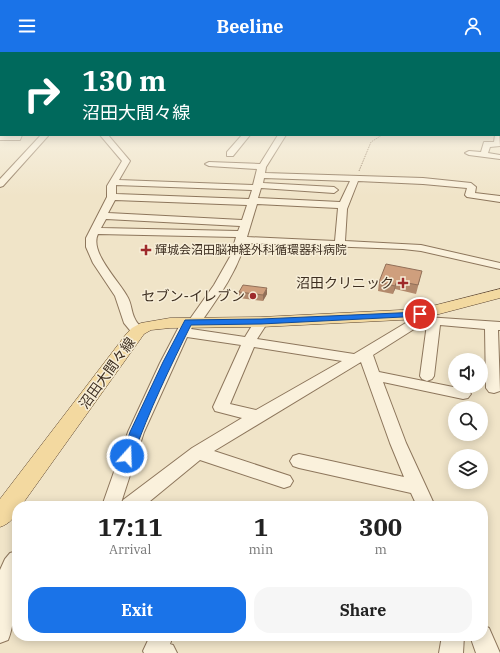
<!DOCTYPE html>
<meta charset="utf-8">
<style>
:root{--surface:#fff;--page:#f6f6f6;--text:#222;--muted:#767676;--accent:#1a73e8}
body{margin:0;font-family:"IBM Plex Serif","Noto Sans JP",serif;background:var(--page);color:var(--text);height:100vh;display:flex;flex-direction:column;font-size:15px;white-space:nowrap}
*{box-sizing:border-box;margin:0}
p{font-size:13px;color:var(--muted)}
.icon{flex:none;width:22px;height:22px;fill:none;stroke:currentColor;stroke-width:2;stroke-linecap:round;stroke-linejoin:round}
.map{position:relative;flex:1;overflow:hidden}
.sheet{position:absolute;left:12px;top:449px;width:476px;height:140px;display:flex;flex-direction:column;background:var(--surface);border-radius:16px;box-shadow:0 2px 10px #0003}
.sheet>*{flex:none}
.banner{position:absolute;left:0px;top:0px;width:500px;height:84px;box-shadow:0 2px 10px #0003;background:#00695c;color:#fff;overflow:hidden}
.controls{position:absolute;left:448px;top:301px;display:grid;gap:8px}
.controls a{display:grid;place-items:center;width:40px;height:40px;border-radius:50%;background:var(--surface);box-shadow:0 2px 10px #0003;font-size:20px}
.pin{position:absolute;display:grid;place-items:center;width:34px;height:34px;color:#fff;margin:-17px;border:2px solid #fff;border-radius:50%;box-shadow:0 1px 4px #0007}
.me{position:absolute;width:44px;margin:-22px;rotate:20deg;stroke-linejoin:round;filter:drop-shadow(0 0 3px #0008)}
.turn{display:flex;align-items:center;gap:14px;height:84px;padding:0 16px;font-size:18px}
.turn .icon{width:52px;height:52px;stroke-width:2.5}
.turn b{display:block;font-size:28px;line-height:34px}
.eta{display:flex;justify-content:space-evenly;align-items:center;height:68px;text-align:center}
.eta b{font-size:24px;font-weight:800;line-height:28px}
.cta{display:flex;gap:8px;margin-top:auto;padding:8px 16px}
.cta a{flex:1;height:46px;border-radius:16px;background:var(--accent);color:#fff;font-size:16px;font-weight:800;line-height:46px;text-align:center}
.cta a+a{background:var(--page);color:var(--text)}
header{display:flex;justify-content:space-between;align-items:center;height:52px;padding:0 16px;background:var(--accent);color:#fff;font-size:18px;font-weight:800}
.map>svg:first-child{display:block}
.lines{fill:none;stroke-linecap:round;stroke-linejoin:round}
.minor-casing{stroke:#8d765c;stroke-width:2}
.major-casing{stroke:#5b4430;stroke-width:1}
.path{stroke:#8d765c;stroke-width:1;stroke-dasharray:1.5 1;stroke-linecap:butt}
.minor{fill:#faf1dc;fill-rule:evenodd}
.major{fill:#f3d9a0;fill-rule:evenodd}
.wall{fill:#b2896c}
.shaded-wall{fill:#916f58}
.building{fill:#cf9f7d;stroke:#916f58}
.route{fill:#1a73e8;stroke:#114b97}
.poi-dot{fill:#9e2a2b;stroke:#f7eed8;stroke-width:1.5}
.labels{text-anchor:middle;stroke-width:3;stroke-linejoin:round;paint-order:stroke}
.far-poi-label{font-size:12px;fill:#3d2e20;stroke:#f7eed8;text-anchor:start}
.poi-label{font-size:14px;fill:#3d2e20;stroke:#f7eed8;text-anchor:end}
.street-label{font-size:14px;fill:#3d2e20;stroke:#f7eed8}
</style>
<header><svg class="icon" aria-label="menu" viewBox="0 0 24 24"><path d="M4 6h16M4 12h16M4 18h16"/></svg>Beeline<svg class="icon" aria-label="person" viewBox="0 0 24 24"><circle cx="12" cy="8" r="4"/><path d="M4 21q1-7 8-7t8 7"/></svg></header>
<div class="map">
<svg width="500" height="601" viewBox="0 0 500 601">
<rect width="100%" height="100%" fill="#f0e4c8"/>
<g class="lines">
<g class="minor-casing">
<g id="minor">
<rect x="0" y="69" width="1" height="4"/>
<path d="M499 81 500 94 490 95 488 101 500 103V107L469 103 465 101 469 99 481 100 484 90H494L495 83H499Z"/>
<path d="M22 83 20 88H0V84Z"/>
<path d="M41 83 48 84 3 134 0 135V127Z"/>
<path d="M100 83H108L130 109 119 128 253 133 257 117 209 114 205 112 209 110 260 112 278 83H286L266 115 265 121 423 126 471 131 476 135 475 141 500 144V150L467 145 465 143 467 136 423 132 358 129 347 157 345 189 421 193 500 211V217L421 199 403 197 245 191C236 222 217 247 199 273L193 274 191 277 245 285 256 267H266L268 270 257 287 354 302 414 266 415 259H425L426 265 500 270V278H498L500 339 494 341 489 340 486 336 485 277 440 273 434 324 432 327 427 329 422 327 420 324 427 272H422L373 303 379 320 463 337 468 338 471 342 468 346 463 347 383 330 406 391 435 454H417L411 441 299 416 293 414 290 409 293 404 299 402 404 425 390 391 361 310 214 399 290 424 293 429 290 434 284 436 200 408 144 454H121L123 448 192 396 242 366 215 359 213 355 241 293 187 285 144 380 120 454H102L128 380 160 311 183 267H190L214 233 231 203 236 185 98 182C89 200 119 229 127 244 132 252 131 260 135 267 137 272 142 275 145 279L143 282H133L124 271 115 244 93 211 86 195V186L107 145V134L122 109ZM264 126 350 129 340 150 258 146 261 136 334 141 338 138 334 135 263 131ZM116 133 252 138 249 147 116 142ZM115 148 247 153 242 168 108 161ZM257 152 338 156 335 189 247 185ZM106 167 240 174 238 179 101 176ZM254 295 342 309 256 358 230 352Z"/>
<path d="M242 83H250L233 104H227V100Z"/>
<path d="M17 499C17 523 17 566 8 588L0 591V518L5 507 10 501Z"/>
<path d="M483 573 489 576 500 601H476L470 584H483Z"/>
<path d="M150 584H173L170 592 173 593 177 601H144L143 599Z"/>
<path d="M442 584H464L463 601H439Z"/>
</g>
</g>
<g class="major-casing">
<path id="major" d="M500 237V246L420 267 261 275 170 276 151 278 144 282 139 289 21 454H17C17 465 9 472 0 475V447L127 281 132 276 141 271 170 266 261 265 420 257Z"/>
</g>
<path class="path" d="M359 119 371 90 382 83"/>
<use href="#minor" class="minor"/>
<use href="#major" class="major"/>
</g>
<g class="wall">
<path d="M420 227 416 242 395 237 393 242 378 239 379 230Z"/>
<path d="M239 240 267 242 263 249 239 246Z"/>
</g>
<g class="shaded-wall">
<path d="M397 229 395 237 393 242 395 234Z"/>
<path d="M267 236V242L263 249V243Z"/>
</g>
<g class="building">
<path d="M386 212 422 219 418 233 397 229 395 234 379 230Z"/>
<path d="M243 233 267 236 263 243 239 240Z"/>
</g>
<linearGradient id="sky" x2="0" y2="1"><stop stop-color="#8fbad6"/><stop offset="0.42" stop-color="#f8f3e6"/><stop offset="1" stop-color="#f8f3e6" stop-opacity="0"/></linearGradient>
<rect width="500" height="144" fill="url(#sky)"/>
<path class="route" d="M420 260H423L424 262 423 264 261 272 191 273C170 315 149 359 133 404L131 407 127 408 123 407 122 404 130 380 163 310 185 268 261 267Z"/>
<g class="poi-dot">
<path d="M144 192h4v4h4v4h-4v4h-4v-4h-4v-4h4z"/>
<path d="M401 225h4v4h4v4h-4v4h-4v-4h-4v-4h4z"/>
<circle cx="253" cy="244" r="4"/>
</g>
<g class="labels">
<g class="far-poi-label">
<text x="155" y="202">輝城会沼田脳神経外科循環器科病院</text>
</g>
<g class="poi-label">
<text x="394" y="236">沼田クリニック</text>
<text x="245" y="249">セブン-イレブン</text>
</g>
<g class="street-label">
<text transform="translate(107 321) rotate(-54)" y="5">沼田大間々線</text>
</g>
</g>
</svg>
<div class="controls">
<a><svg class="icon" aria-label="sound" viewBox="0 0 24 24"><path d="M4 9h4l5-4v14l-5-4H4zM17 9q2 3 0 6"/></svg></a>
<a><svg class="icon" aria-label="search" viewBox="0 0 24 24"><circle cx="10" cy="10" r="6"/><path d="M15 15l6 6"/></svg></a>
<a><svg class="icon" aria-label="layers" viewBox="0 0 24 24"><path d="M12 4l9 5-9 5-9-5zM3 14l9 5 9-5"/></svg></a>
</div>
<div class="pin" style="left:420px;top:262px;background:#d93025"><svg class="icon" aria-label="arrive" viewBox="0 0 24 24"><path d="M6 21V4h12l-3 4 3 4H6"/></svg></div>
<svg class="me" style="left:127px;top:404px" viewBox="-20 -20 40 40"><circle r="17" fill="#1a73e8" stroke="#fff" stroke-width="3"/><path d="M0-11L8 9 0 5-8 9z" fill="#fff"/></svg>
<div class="banner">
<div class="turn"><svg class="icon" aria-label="right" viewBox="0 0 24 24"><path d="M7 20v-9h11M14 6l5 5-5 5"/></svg><div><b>130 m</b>沼田大間々線</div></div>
</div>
<section class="sheet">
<div class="eta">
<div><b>17:11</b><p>Arrival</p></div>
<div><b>1</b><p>min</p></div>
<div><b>300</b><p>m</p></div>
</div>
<div class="cta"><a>Exit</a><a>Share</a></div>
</section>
</div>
